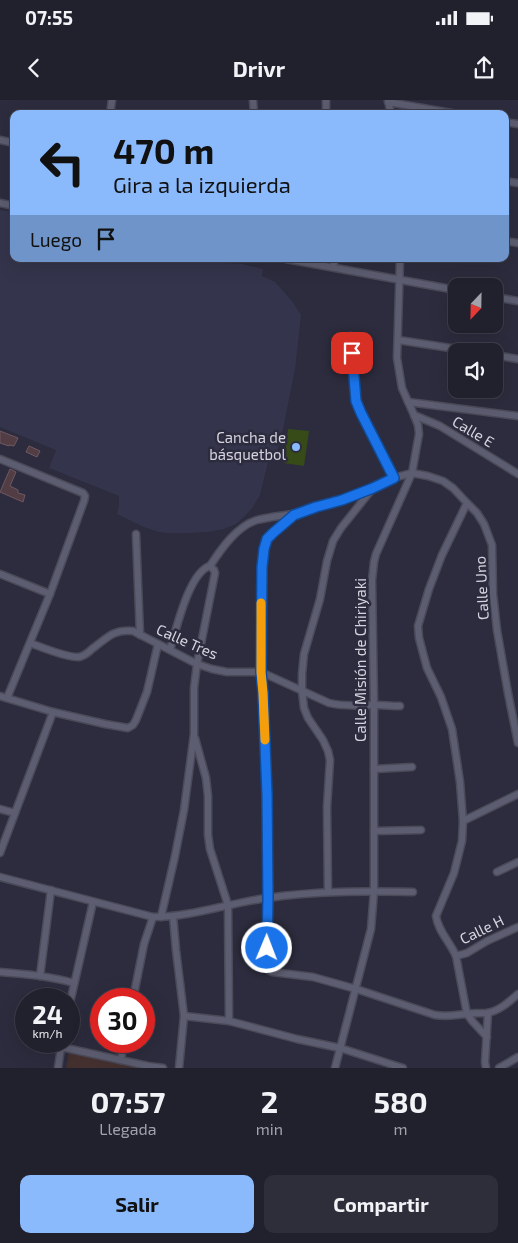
<!DOCTYPE html>
<html lang="es">
<meta charset="utf-8">
<style>
:root{--surface:#21212e;--page:#2d2e3a;--text:#f1f3f6;--muted:#a2a3aa;--line:#3e3e4a;--accent:#8abafc}
body{margin:0;font-family:"Exo 2",sans-serif;background:var(--page);color:var(--text);height:100vh;display:flex;flex-direction:column;font-size:19px;white-space:nowrap}
*{box-sizing:border-box;margin:0}
p{font-size:16px;color:var(--muted)}
.icon{flex:none;width:28px;height:28px;fill:none;stroke:currentColor;stroke-width:2;stroke-linecap:round;stroke-linejoin:round}
.map{position:relative;height:968px;overflow:hidden}
.side{display:flex;flex-direction:column;background:var(--surface);flex:1}
.side>*{flex:none}
.banner{position:absolute;left:10px;top:10px;width:499px;height:152px;border-radius:10px;box-shadow:0 5px 20px #0002,0 0 0 1px var(--line);background:#8abafc;color:#111;overflow:hidden}
.needle{width:32px;rotate:202deg}
.controls{position:absolute;left:448px;top:178px;display:grid;gap:10px}
.controls a{display:grid;place-items:center;width:55px;height:55px;border-radius:10px;background:var(--surface);box-shadow:0 5px 20px #0002,0 0 0 1px var(--line);font-size:25px}
.speed{position:absolute;left:15px;top:888px;display:flex;gap:10px;font-size:25px;font-weight:700;text-align:center}
.speed>*{display:grid;place-content:center;width:65px;height:65px;border-radius:50%;background:var(--surface);box-shadow:0 5px 20px #0002,0 0 0 1px var(--line);line-height:1}
.speed small{font-size:12px;font-weight:400}
.speed .limit{border:8px solid #d22;background:#fff;color:#111}
.pin{position:absolute;display:grid;place-items:center;width:42px;height:42px;color:#fff;margin:-21px;border-radius:10px;box-shadow:0 2px 8px #0006}
.me{position:absolute;width:55px;margin:-28px;rotate:1deg;stroke-linejoin:round;filter:drop-shadow(0 0 4px #0008)}
.turn{display:flex;align-items:center;gap:18px;height:105px;padding:0 20px;font-size:22px}
.turn .icon{width:65px;height:65px;stroke-width:2.5}
.turn b{display:block;font-size:35px;line-height:42px}
.then{display:flex;align-items:center;height:48px;padding:0 20px;background:#0003;gap:10px;font-size:19px}
.eta{display:flex;justify-content:space-evenly;align-items:center;height:85px;text-align:center}
.eta b{font-size:30px;font-weight:700;line-height:35px}
.action{display:flex;gap:10px;margin-top:auto;padding:10px 20px}
.action a{flex:1;height:58px;border-radius:10px;background:var(--accent);color:#111;font-size:20px;font-weight:700;line-height:58px;text-align:center}
.action a+a{background:var(--page);color:var(--text)}
.status{display:flex;justify-content:space-between;align-items:center;height:35px;padding:0 25px;background:var(--surface);direction:ltr}
.status svg{height:14px;fill:currentColor}
header{display:flex;justify-content:space-between;align-items:center;height:65px;padding:0 20px;background:var(--surface);font-size:22px;font-weight:700}
.map>svg:first-child{display:block}
.built{fill:#34344c}
.education{fill:#44302e}
.green{fill:#374b18}
.building{fill:#523d45;stroke:#6f5860}
.lines{fill:none;stroke-linecap:round;stroke-linejoin:round}
.street-casing{stroke:#4a4a59;stroke-width:9}
.street{stroke:#5d5d71;stroke-width:6}
.route-casing{stroke:#114b97;stroke-width:12}
.route{stroke:#1a73e8;stroke-width:9}
.slow{stroke:#f59e0b;stroke-width:9}
.poi-dot{fill:#8abafc;stroke:#2c2c3e;stroke-width:2}
.labels{text-anchor:middle;stroke-width:5;stroke-linejoin:round;paint-order:stroke}
.street-label{font-size:15px;fill:#d4d4e0;stroke:#2c2c3e}
.poi-label{font-size:15px;fill:#d4d4e0;stroke:#2c2c3e;text-anchor:end}
</style>
<div class="status"><b>07:55</b><svg viewBox="0 0 49 12"><path d="M0 12V9h3v3zM5 12V6h3v6zM10 12V3h3v9zM15 12V0h3v12zM26 1h20v11H26zM47 4h2v5h-2z"/></svg></div>
<header><svg class="icon" aria-label="back" viewBox="0 0 24 24"><path d="M15 5l-7 7 7 7"/></svg>Drivr<svg class="icon" aria-label="share" viewBox="0 0 24 24"><path d="M12 15V3M7 8l5-5 5 5M5 13v7h14v-7"/></svg></header>
<div class="map">
<svg width="518" height="968" viewBox="0 0 518 968">
<rect width="100%" height="100%" fill="#2c2c3e"/>
<path class="built" d="M0 110 14 112V159H212L224 163 242 164 263 169 262 176 275 182 292 201 301 215 295 269 280 344 275 354 268 362 260 395 252 408 245 416 236 424 224 429 208 432 189 433H168L159 432 144 427 117 414 119 405V396L49 368 56 350 0 327Z"/>
<path class="education" d="M69 953 148 966 149 968H66Z"/>
<path class="green" d="M288 329 309 331 304 366 284 363Z"/>
<g class="building">
<path d="M0 331 18 338 14 346 9 345V346L0 343Z"/>
<path d="M29 346 40 351 37 357 26 352Z"/>
<path d="M10 369 16 372 10 386 18 390V393L25 395 23 402 0 392Z"/>
</g>
<g class="lines">
<g class="street-casing">
<g id="street">
<path d="M253 0 254 14"/>
<path d="M326 0V14"/>
<path d="M388 0 391 14"/>
<path d="M388 2 457 14"/>
<path d="M110 14 112 0"/>
<path d="M505 22 518 24"/>
<path d="M0 40 14 43"/>
<path d="M505 81 518 83"/>
<path d="M0 103 14 106"/>
<path d="M505 141 518 143"/>
<path d="M286 159 456 190"/>
<path d="M333 167 335 159"/>
<path d="M494 197 518 201"/>
<path d="M351 236 356 301 361 313 393 378"/>
<path d="M398 240 470 251"/>
<path d="M494 255 518 259"/>
<path d="M408 302 518 316"/>
<path d="M414 315 440 326 518 374"/>
<path d="M0 359 83 393 85 396 84 401 50 494 7 598"/>
<path d="M373 388 342 400 302 411 294 415 273 433 267 439 264 449 262 467 261 572 263 593 267 694 268 797 267 865 268 870 272 872 313 877 356 889 435 915C447 917 455 915 467 914 473 913 480 913 487 913 499 911 509 902 518 894"/>
<path d="M467 403 442 455 429 489 418 526 419 538 427 568 441 597 452 629 460 682 463 721 462 741 454 773 436 816C438 831 450 842 456 856L467 914 473 922 487 937"/>
<path d="M136 434 140 535"/>
<path d="M0 474 50 494"/>
<path d="M30 543C41 547 67 558 79 557 84 556 88 553 92 549 107 538 113 529 133 531L197 564 212 569 227 572H261L329 603C345 607 359 605 375 605 383 605 391 606 400 606"/>
<path d="M170 550C176 530 189 472 210 466 221 449 237 426 257 420 269 417 281 416 293 414"/>
<path d="M0 596 53 612 105 624 128 628 133 625 136 620 147 592 158 544"/>
<path d="M195 638 206 678 208 696V735L210 749 228 805 229 921"/>
<path d="M374 669 412 667"/>
<path d="M0 709 15 713"/>
<path d="M463 721 518 694"/>
<path d="M374 731 421 730"/>
<path d="M0 753 53 612"/>
<path d="M497 772 518 762"/>
<path d="M0 777 153 817C191 817 229 803 267 798 315 791 364 791 413 792"/>
<path d="M328 792 327 707 330 660 328 651 323 640 308 618 304 608 302 591V574L304 554 320 499 327 461 333 441 341 428 373 388 393 378 412 373 428 376 443 381 453 388 467 403 477 413 484 424 492 445 493 494 497 530 508 593 518 643"/>
<path d="M173 816 176 850 184 916 179 968"/>
<path d="M161 817 175 756 184 710 194 634V588L197 564 215 473 214 470 210 466"/>
<path d="M456 856 467 853 487 841 518 827"/>
<path d="M0 872C25 874 49 876 74 883"/>
<path d="M40 876 51 790"/>
<path d="M133 899 144 844 153 817"/>
<path d="M69 907 93 802"/>
<path d="M184 916 229 921 297 939 340 948 403 968"/>
<path d="M61 947 148 966 163 968"/>
<path d="M121 960 124 941"/>
<path d="M58 968 62 941"/>
<path d="M335 968 371 829 374 791V605L372 480 374 462 376 454 412 373 419 334 418 325 414 315 402 288 397 258 400 159"/>
<path d="M486 968 485 962 488 913"/>
<path d="M499 968 518 957"/>
</g>
</g>
<use href="#street" class="street"/>
</g>
<g class="lines">
<g class="route-casing">
<path id="route" d="M267 848 268 798 267 694 263 593 261 572 262 467 264 449 267 439 273 433 294 415 316 407 342 400 373 388 394 378 361 313 356 301 352 253"/>
</g>
<use href="#route" class="route"/>
<path class="slow" d="M261 503V572L263 593 265 640"/>
</g>
<circle class="poi-dot" cx="296" cy="347" r="5"/>
<g class="labels">
<g class="street-label">
<text transform="translate(473 332) rotate(31)" y="5">Calle E</text>
<text transform="translate(482 488) rotate(-93)" y="5">Calle Uno</text>
<text transform="translate(187 542) rotate(24)" y="5">Calle Tres</text>
<text transform="translate(361 560) rotate(-90)" y="5">Calle Misión de Chiriyaki</text>
<text transform="translate(482 830) rotate(-26)" y="5">Calle H</text>
</g>
<g class="poi-label">
<text x="286" y="343">Cancha de<tspan x="286" dy="17">básquetbol</tspan></text>
</g>
</g>
</svg>
<div class="controls">
<a><svg class="needle" viewBox="-14 -14 28 28"><path d="M0-13l5 13h-10z" fill="#e53935"/><path d="M0 13l5-13h-10z" fill="#a2a3aa"/></svg></a>
<a><svg class="icon" aria-label="sound" viewBox="0 0 24 24"><path d="M4 9h4l5-4v14l-5-4H4zM17 9q2 3 0 6"/></svg></a>
</div>
<div class="speed"><div>24<small>km/h</small></div><div class="limit">30</div></div>
<div class="pin" style="left:352px;top:253px;background:#d93025"><svg class="icon" aria-label="arrive" viewBox="0 0 24 24"><path d="M6 21V4h12l-3 4 3 4H6"/></svg></div>
<svg class="me" style="left:267px;top:848px" viewBox="-20 -20 40 40"><circle r="17" fill="#1a73e8" stroke="#fff" stroke-width="3"/><path d="M0-11L8 9 0 5-8 9z" fill="#fff"/></svg>
<div class="banner">
<div class="turn"><svg class="icon" aria-label="left" viewBox="0 0 24 24"><path d="M17 20v-9H6M10 6l-5 5 5 5"/></svg><div><b>470 m</b>Gira a la izquierda</div></div>
<div class="then">Luego<svg class="icon" aria-label="arrive" viewBox="0 0 24 24"><path d="M6 21V4h12l-3 4 3 4H6"/></svg></div>
</div>
</div>
<section class="side">
<div class="eta">
<div><b>07:57</b><p>Llegada</p></div>
<div><b>2</b><p>min</p></div>
<div><b>580</b><p>m</p></div>
</div>
<div class="action"><a>Salir</a><a>Compartir</a></div>
</section>
